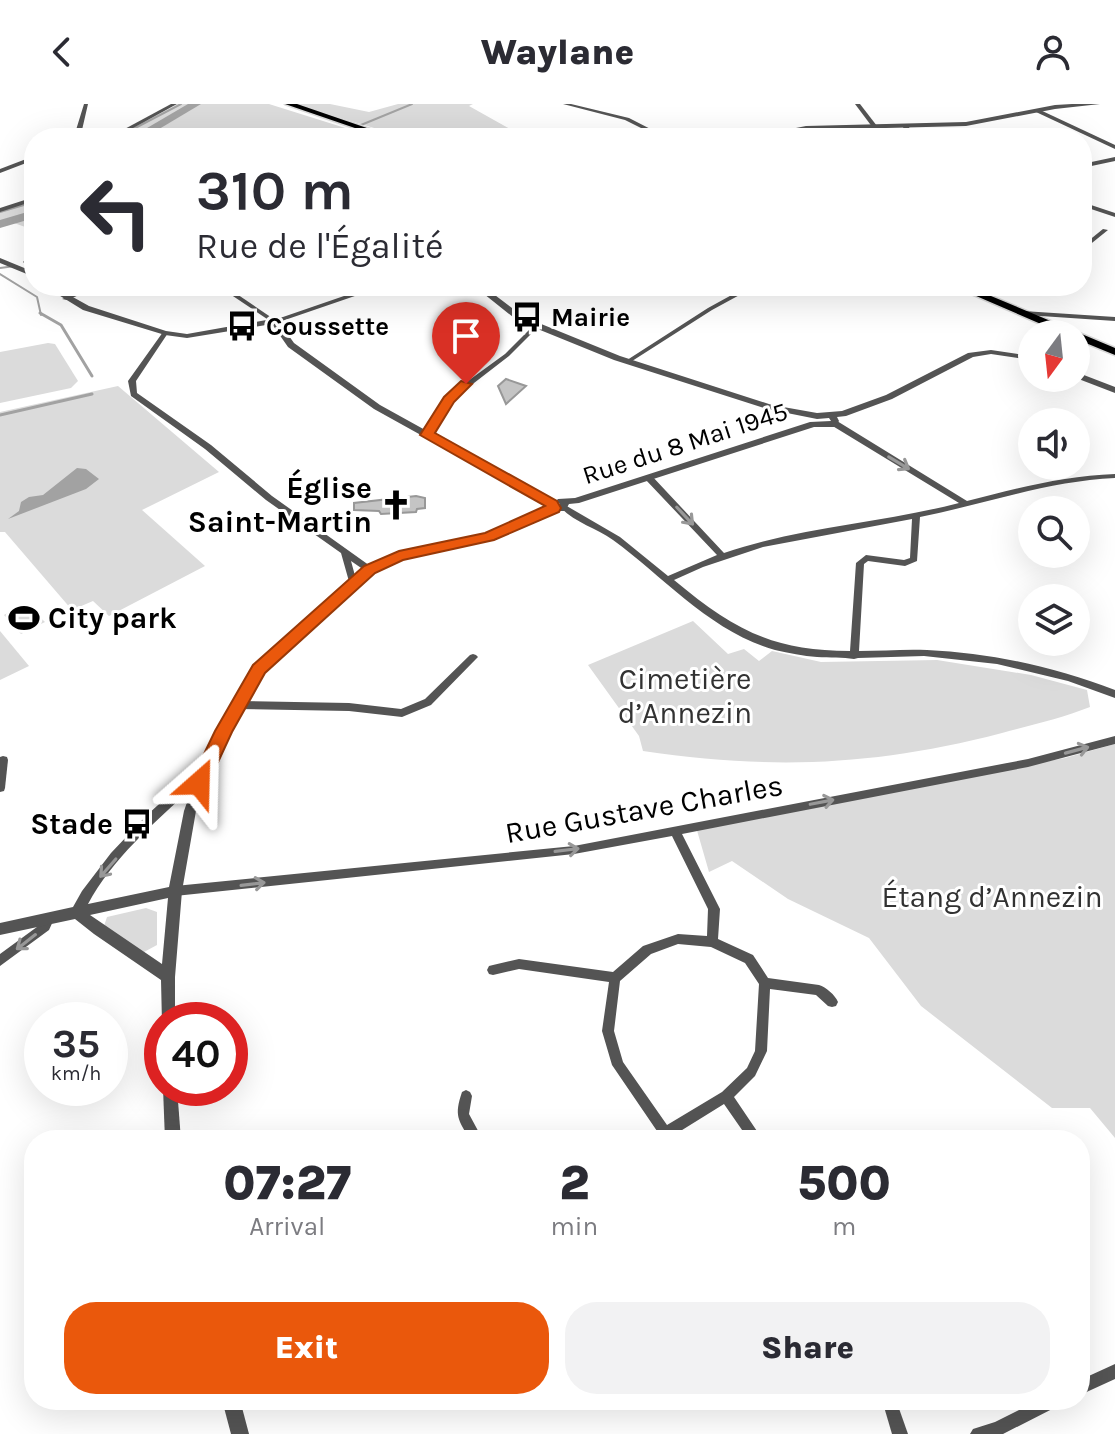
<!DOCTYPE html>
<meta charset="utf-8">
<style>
:root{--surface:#fff;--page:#f2f2f3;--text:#2b2b33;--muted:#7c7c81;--accent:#ea580c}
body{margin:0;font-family:Karla,sans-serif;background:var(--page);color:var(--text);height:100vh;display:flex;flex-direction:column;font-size:30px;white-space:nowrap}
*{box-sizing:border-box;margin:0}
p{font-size:26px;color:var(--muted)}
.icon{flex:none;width:44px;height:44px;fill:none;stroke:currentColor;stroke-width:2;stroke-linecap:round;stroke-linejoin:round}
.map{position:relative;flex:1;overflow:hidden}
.side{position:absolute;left:24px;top:1026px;width:1066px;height:280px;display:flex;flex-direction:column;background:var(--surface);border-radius:32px;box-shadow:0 8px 32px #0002}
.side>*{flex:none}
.hud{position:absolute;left:24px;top:24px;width:1068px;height:168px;border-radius:32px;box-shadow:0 8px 32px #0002;background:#fff;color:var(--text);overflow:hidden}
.needle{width:52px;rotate:195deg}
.tools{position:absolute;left:1018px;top:216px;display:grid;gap:16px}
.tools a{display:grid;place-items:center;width:72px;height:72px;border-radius:50%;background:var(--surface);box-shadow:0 8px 32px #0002;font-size:40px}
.speed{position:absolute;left:24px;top:898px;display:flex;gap:16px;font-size:40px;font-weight:700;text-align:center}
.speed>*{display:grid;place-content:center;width:104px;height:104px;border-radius:50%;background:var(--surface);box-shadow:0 8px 32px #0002;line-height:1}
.speed small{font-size:20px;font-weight:400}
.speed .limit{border:12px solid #d22;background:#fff;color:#111}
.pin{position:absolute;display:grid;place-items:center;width:68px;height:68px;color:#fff;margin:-82px -34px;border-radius:50% 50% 50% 0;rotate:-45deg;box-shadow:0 0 8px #0007}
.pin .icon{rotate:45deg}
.me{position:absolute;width:88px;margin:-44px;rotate:25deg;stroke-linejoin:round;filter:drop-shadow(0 0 6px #0008)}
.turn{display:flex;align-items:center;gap:28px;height:168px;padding:0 40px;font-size:36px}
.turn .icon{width:104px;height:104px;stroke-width:2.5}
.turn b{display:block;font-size:56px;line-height:68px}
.eta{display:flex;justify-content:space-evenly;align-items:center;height:136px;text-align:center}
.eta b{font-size:48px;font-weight:800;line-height:56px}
.primary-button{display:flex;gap:16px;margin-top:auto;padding:16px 40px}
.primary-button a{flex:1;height:92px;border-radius:32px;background:var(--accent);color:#fff;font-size:32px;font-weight:800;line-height:92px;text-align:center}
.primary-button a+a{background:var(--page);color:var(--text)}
header{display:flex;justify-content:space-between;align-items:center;height:104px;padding:0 40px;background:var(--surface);font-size:36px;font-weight:800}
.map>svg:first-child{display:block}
.green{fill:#dbdbdb}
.water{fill:#a2a2a2}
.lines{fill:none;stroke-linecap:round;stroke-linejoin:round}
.stream-far1{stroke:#a2a2a2;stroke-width:2}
.stream{stroke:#a2a2a2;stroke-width:3}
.river{fill:#a2a2a2;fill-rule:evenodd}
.building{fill:#c4c4c4;stroke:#989898;stroke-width:2}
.primary-casing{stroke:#dbdbdb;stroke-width:3}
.minor{fill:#545454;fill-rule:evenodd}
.tertiary{fill:#545454;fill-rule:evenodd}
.primary{fill:#000;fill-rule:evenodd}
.oneway{stroke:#989898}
.route{fill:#ea580c;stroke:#983908;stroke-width:2}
.labels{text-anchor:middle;stroke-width:6;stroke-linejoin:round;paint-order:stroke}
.far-poi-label{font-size:26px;font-weight:bold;fill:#000;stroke:#fff;text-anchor:start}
.far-street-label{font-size:26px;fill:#000;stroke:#fff}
.poi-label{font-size:30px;font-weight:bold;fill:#000;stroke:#fff;text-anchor:end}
.park-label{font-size:30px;fill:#323232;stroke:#fff}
.street-label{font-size:30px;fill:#000;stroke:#fff}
</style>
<header><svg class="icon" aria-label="back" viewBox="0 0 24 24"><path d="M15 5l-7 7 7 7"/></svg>Waylane<svg class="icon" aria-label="person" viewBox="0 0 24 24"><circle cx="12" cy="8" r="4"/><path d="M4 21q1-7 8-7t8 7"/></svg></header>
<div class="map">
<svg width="1115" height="1330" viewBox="0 0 1115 1330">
<rect width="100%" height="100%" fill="#fff"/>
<g class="green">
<path d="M178 0H269L377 34 344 30 333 34H113Z"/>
<path d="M295 0H330L369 8 398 0H473L469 2 526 34H407Z"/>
<path d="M34 96V126L11 118 0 121V107Z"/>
<path d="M48 239 55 240 78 277 71 284 0 299V248Z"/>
<path d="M118 282 219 368 142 406 205 462 109 512 93 497 72 506 5 428H0V308Z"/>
<path d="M25 499 45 518 21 530 4 511Z"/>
<path d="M693 517 728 550 744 545 759 557 772 547 821 558 937 556 1031 571 1087 586 1090 603C1062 614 1032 621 1002 629 875 662 772 666 643 647L639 632 588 561Z"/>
<path d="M0 527 29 562 0 576Z"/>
<path d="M1115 640V1034L1090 1004H1052L921 902 869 834 788 795 732 757 709 768 696 723 1065 654Z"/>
<path d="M146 804 157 808V841L144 848 103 825 107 813Z"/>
</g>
<path class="water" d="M77 364 86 365 99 375 86 385 8 415 19 407 21 398 29 393 43 391Z"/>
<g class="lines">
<g class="stream-far1">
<path d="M361 21 412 0"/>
<path d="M116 34 181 0"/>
<path d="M329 34 350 26"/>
<path d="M0 108 34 98"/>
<path d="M24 158 34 154"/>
<path d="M0 164 15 162"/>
<path d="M0 170 37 193 41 211"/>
</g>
<g class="stream">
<path d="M40 209 61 221 92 272"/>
<path d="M0 311 92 290"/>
</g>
<g class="river">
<path d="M188 0H201L144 34H130Z"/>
<path d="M34 106V114L0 124V116Z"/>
</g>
</g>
<g class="building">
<path d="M458 224 479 237 491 244 485 250H475L443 231Z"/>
<path d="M506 275 526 282 506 300 498 282Z"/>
<path d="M416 392 425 394V404L417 405 416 408 381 410 379 407 354 406V399Z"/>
</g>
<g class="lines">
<g class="primary-casing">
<g id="primary">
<path d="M285 0H297L396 34H384Z"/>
<path d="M953 182H967L1115 244V251L1076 235V230H1064Z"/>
</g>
</g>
<g class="minor">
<path d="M84 0H88L82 26 89 34H83L76 26Z"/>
<path d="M171 0H177L115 34H108Z"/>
<path d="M563 0H571L629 14 668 34H661L625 16Z"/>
<path d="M855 0H860L877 22V24H873Z"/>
<path d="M1038 5 1115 41V45L1036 8Z"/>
<path d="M906 21 909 23 914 34H908L903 23Z"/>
<path d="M34 52V56L0 69V65Z"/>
<path d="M1115 53V57L1082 64V60Z"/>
<path d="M34 93V97L0 108V104Z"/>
<path d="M1082 98 1115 109V113L1082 102Z"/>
<path d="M1103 125 1108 126 1082 147V142Z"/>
<path d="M92 182H101L67 196 62 195Z"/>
<path d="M218 182H225L278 218 273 219Z"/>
<path d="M748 182H756L712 206 629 259 624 258 708 204Z"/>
<path d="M534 221 539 222 509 252 452 296 430 333H424L423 331 446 293 505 250Z"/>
<path d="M163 228 168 229 136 277 137 289 211 341 272 392 373 464V468H367L351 457 357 479 353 482 350 481 341 449 266 396 205 345 131 292 128 277Z"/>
<path d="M831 317H837L967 397C1017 384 1064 372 1115 370V374C1048 377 985 400 920 413L917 457 905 462 868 457 864 460 859 547C882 547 904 545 927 546 992 549 1055 563 1115 586V594L1068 577 997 560 924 552 858 554 854 555C843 553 830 554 817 553 803 552 789 549 775 546 711 528 665 474 613 436 596 424 576 419 561 404L565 401 620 433 668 472 717 451 645 375 644 373 648 371H651L724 449C800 423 882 419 959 399L831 321ZM912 415 910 454 904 456 866 451 856 459 850 547C772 547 733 525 674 476L703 463 763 443Z"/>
<path d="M473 550 476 551 478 553 476 555 431 601 402 613 349 607 237 605 232 601 237 597 349 599 401 605 425 595 470 551Z"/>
<path d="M1115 632V640L1028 663 682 730 720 805 718 835 753 851 768 874 819 881C826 883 835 891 838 898L836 902 832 903 828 902 816 891 770 885 767 947 755 972 734 993 763 1036H749L724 1000 666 1036H648L649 1031 657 1027 612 961 602 927 609 878 519 865 493 871 489 870 487 866 489 862 493 861 519 855 613 868 643 842 678 830 707 832 708 805 672 732 574 750 175 792 171 790 170 787 171 784 175 782 574 742 1028 655ZM678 840 711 843 745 859 759 880 755 947 747 964 722 988 667 1021 623 958 614 927 620 877 651 850Z"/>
<path d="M3 652 7 653 8 656 5 684 4 687 0 688V653Z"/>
<path d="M48 810 52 812 54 815 49 826 0 862V850L41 820 44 812Z"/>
<path d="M466 986 470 988 472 992 469 1010 483 1036H470C458 1015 454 1012 462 988Z"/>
<path d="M1115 1260V1275L1080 1291V1276Z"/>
<path d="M882 1296H896L908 1330H892Z"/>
<path d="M1039 1296H1062L1060 1301 1003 1330H970L973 1325 995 1318Z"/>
</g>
<g class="tertiary">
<path d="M1072 0H1100L1055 5 966 22 806 26 760 34H746L806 22 966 18 1055 1Z"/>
<path d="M0 154 34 168V173L0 159Z"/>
<path d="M44 182H53L89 202 166 227 187 230 283 213 373 182H384L279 218 294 239 380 301 555 398 556 401 559 402 560 400 556 397 558 395 575 394 810 318 831 317 829 314 817 315 767 305 614 256 518 217 474 182H483L524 213 620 252 772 301 817 309 842 307 886 291 968 249 991 246 1032 252V256L991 250 973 253 892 295 846 312 837 313 839 317 835 323H814L579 399 569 400 565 407H554L492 435 402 455 378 465 263 568 210 666 196 707 182 787 175 873V916H162V919L161 876 94 830 75 815 0 831V819L73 803 82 787 111 749 147 711 199 664 255 562 370 461 399 449 486 430 549 402 374 305 288 243 272 220 187 234 165 231 83 206ZM192 684 184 707 169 783 88 800C112 755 155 718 192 684ZM168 794 162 860 90 811Z"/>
<path d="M1023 207 1115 213V217L1026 211 1022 209Z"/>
<path d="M1076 268 1115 283V289L1076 274Z"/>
<path d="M163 984H177L181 1036H165Z"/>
<path d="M222 1296H240L249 1330H231Z"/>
</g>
<use href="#primary" class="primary"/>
</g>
<defs><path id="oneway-shaft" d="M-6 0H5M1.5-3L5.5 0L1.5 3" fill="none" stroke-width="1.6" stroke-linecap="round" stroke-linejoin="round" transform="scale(2)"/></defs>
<g class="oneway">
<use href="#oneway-shaft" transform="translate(899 359) rotate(31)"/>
<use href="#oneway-shaft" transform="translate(685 412) rotate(47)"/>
<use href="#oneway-shaft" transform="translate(1077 646) rotate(-15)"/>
<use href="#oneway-shaft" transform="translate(822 698) rotate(-11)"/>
<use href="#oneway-shaft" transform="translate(567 746) rotate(-7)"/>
<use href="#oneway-shaft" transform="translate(108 764) rotate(131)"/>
<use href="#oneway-shaft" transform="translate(253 780) rotate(-7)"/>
<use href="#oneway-shaft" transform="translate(26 838) rotate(142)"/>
</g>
<path class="route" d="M461 277 472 280 454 298 435 329 557 397 561 404 559 408 494 436 403 456 375 469 265 569 232 628 206 684H193L190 679 215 627 253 561 364 462 399 447 485 429 545 402 420 331 444 293Z"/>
<defs>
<g id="bus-bare" transform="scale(2.4)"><path d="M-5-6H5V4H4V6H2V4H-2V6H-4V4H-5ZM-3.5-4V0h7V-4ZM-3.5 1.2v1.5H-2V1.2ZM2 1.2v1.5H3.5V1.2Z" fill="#000" stroke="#fff" stroke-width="2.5" paint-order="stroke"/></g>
<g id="church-bare" transform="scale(2.4)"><path d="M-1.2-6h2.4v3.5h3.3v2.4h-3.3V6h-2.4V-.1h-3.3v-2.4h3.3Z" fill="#000" stroke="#fff" stroke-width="2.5" paint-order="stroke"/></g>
<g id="stadium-bare" transform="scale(2.4)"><path d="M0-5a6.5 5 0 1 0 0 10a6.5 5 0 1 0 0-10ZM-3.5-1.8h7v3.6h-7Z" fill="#000" stroke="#fff" stroke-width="2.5" paint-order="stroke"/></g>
</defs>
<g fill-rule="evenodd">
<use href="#bus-bare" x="527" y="213"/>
<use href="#bus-bare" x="242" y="222"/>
<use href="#church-bare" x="396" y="401"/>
<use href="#stadium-bare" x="24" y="514"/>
<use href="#bus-bare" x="137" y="720"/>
</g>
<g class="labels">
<g class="far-poi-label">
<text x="551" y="222">Mairie</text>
<text x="266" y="231">Coussette</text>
</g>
<g class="far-street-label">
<text transform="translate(685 339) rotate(-18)" y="9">Rue du 8 Mai 1945</text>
</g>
<g class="poi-label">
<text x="372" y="394">Église<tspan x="372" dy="34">Saint-Martin</tspan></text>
<text x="48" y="524" text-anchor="start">City park</text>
<text x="113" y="730">Stade</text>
</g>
<g class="park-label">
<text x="685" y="585">Cimetière<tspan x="685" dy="34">d’Annezin</tspan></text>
<text x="992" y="803">Étang d’Annezin</text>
</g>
<g class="street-label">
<text transform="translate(644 705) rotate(-10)" y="10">Rue Gustave Charles</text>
</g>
</g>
</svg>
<div class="tools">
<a><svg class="needle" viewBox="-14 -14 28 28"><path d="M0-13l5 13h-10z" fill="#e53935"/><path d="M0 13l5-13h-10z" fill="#7c7c81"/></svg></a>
<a><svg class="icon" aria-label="sound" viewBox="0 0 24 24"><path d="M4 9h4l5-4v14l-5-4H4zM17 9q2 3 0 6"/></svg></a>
<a><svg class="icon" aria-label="search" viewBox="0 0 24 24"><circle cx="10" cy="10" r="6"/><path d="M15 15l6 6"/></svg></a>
<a><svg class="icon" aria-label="layers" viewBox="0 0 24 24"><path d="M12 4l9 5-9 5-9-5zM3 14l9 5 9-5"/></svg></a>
</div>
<div class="speed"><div>35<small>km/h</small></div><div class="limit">40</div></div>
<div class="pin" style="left:466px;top:280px;background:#d93025"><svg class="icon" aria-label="arrive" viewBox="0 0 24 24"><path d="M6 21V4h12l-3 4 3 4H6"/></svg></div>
<svg class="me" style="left:199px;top:679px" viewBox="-20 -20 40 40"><path d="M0-17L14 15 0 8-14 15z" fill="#ea580c" stroke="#fff" stroke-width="4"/></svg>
<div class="hud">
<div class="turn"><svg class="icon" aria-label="left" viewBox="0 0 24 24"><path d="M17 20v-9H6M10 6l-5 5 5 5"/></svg><div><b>310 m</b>Rue de l'Égalité</div></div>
</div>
<section class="side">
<div class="eta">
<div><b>07:27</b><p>Arrival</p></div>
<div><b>2</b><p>min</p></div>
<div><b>500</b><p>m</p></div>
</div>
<div class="primary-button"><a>Exit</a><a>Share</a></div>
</section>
</div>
